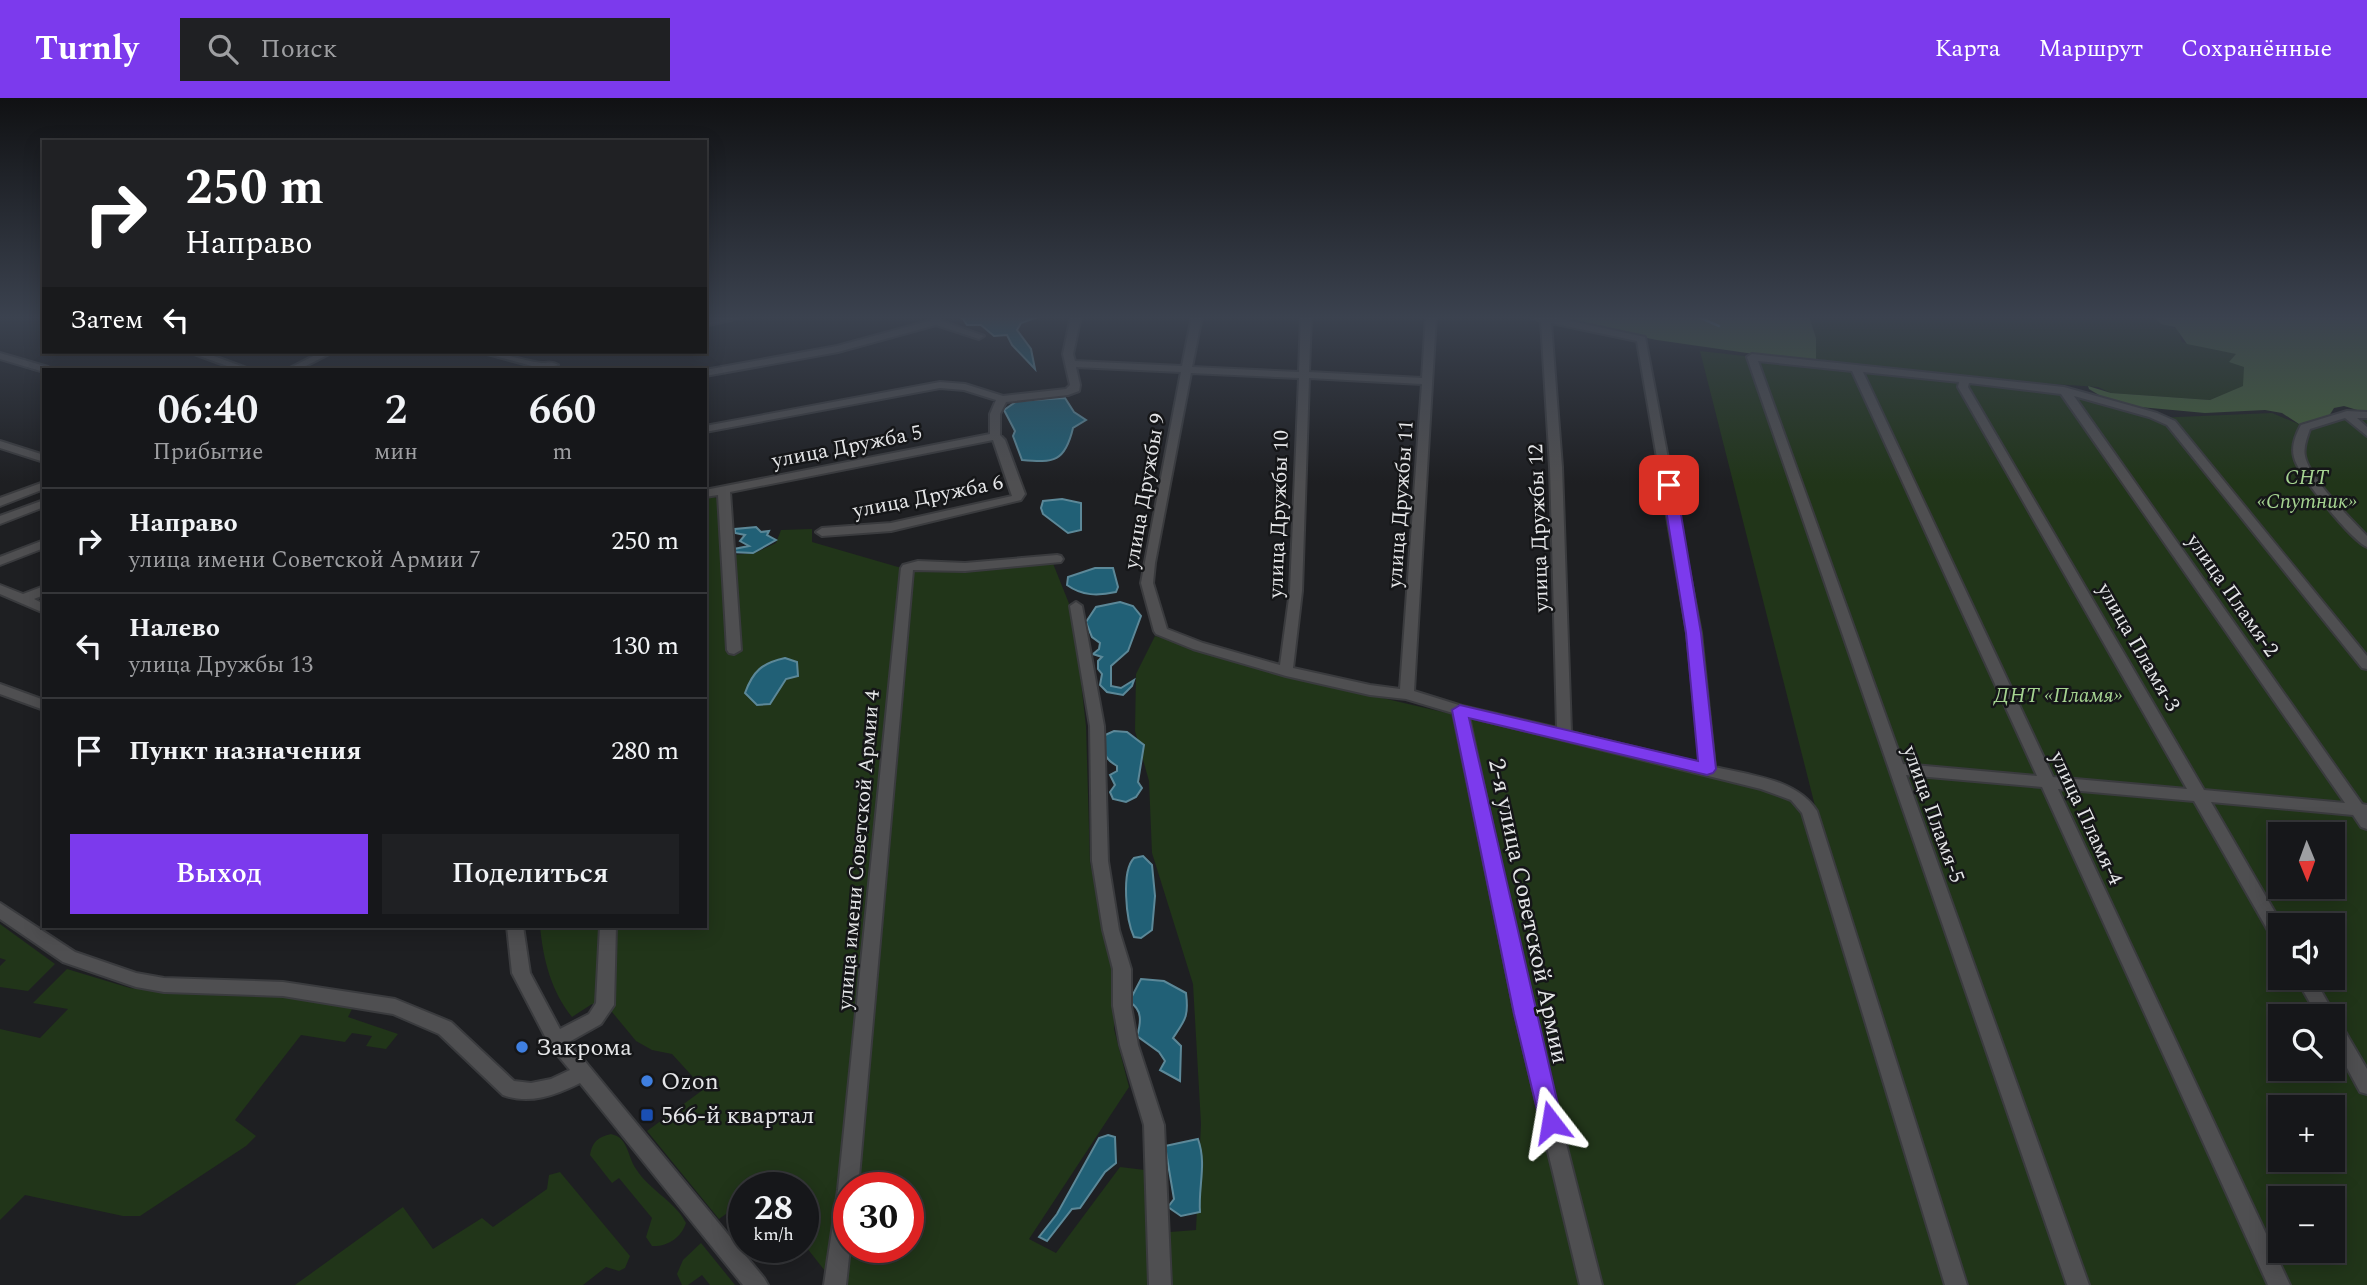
<!DOCTYPE html>
<html lang="ru">
<meta charset="utf-8">
<style>
:root{--surface:#16171a;--page:#1f2023;--text:#f1f3f6;--muted:#9e9fa2;--line:#353639;--accent:#7c3aed}
body{margin:0;font-family:Spectral,serif;background:var(--page);color:var(--text);height:100vh;display:flex;flex-direction:column;font-size:26px;white-space:nowrap}
*{box-sizing:border-box;margin:0}
p{font-size:23px;color:var(--muted)}
.icon{flex:none;width:38px;height:38px;fill:none;stroke:currentColor;stroke-width:2;stroke-linecap:round;stroke-linejoin:round}
.map{position:relative;flex:1;overflow:hidden}
.details{position:absolute;left:42px;top:270px;width:665px;height:560px;display:flex;flex-direction:column;background:var(--surface);border-radius:0px;box-shadow:0 4px 18px #0003,0 0 0 2px var(--line)}
.details>*{flex:none}
.guide{position:absolute;left:42px;top:42px;width:665px;height:214px;border-radius:0px;box-shadow:0 4px 18px #0003,0 0 0 2px var(--line);background:#202124;color:#fff;overflow:hidden}
.needle{width:46px;rotate:179deg}
.tools{position:absolute;left:2268px;top:724px;display:grid;gap:14px}
.tools a{display:grid;place-items:center;width:77px;height:77px;border-radius:0px;background:var(--surface);box-shadow:0 4px 18px #0003,0 0 0 2px var(--line);font-size:35px}
.speed{position:absolute;left:728px;top:1074px;display:flex;gap:14px;font-size:35px;font-weight:700;text-align:center}
.speed>*{display:grid;place-content:center;width:91px;height:91px;border-radius:50%;background:var(--surface);box-shadow:0 4px 18px #0003,0 0 0 2px var(--line);line-height:1}
.speed small{font-size:18px;font-weight:400}
.speed .limit{border:10px solid #d22;background:#fff;color:#111}
.pin{position:absolute;display:grid;place-items:center;width:60px;height:60px;color:#fff;margin:-30px;border-radius:14px;box-shadow:0 4px 10px #0006}
.me{position:absolute;width:77px;margin:-38px;rotate:346deg;stroke-linejoin:round;filter:drop-shadow(0 0 5px #0008)}
.turn{display:flex;align-items:center;gap:24px;height:147px;padding:0 28px;font-size:32px}
.turn .icon{width:91px;height:91px;stroke-width:2.5}
.turn b{display:block;font-size:49px;line-height:60px}
.then{display:flex;align-items:center;height:66px;padding:0 28px;background:#0003;gap:14px;font-size:26px}
.eta{display:flex;justify-content:space-evenly;align-items:center;height:119px;text-align:center}
.eta b{font-size:42px;font-weight:600;line-height:49px}
.primary-button{display:flex;gap:14px;margin-top:auto;padding:14px 28px}
.primary-button a{flex:1;height:80px;border-radius:0px;background:var(--accent);color:#fff;font-size:28px;font-weight:600;line-height:80px;text-align:center}
.primary-button a+a{background:var(--page);color:var(--text)}
ul{padding:0;list-style:none}
li{display:flex;align-items:center;gap:21px;height:105px;padding:0 28px;border-top:2px solid var(--line)}
li div{flex:1}
li b{display:block;font-size:26px}
li em{font-style:normal}
header{display:flex;align-items:center;gap:42px;box-sizing:border-box;height:98px;padding:0 35px;background:var(--accent);color:#fff}
header strong{font-size:33px}
nav{display:flex;gap:38px;margin-inline-start:auto;font-size:24px}
.search{width:490px;height:63px;background:var(--page);display:flex;align-items:center;gap:18px;box-sizing:border-box;padding:0 24px;border-radius:0px;color:var(--muted);font-size:26px}
.map>svg:first-child{display:block}
.green{fill:#213519;fill-rule:evenodd}
.forest{fill:#446138}
.water{fill:#216076;stroke:#5c8898;stroke-width:2}
.lines{fill:none;stroke-linecap:round;stroke-linejoin:round}
.stream{stroke:#5c8898;stroke-width:2.5}
.minor-casing{stroke:#3a3b3e;stroke-width:4}
.minor{fill:#4f4f51;fill-rule:evenodd}
.route{fill:#7c3aed;stroke:#51269a;stroke-width:2}
.shop-dot{fill:#3f7fe0;stroke:#151618;stroke-width:2.5}
.transit-dot{fill:#1a4fb4;stroke:#151618;stroke-width:2.5}
.labels{text-anchor:middle;stroke-width:5;stroke-linejoin:round;paint-order:stroke}
.street-label{font-size:21px;fill:#e5e6e8;stroke:#151618}
.park-label{font-size:21px;font-style:italic;fill:#a5d391;stroke:#151618}
.near-street-label{font-size:24px;fill:#e5e6e8;stroke:#151618}
.near-poi-label{font-size:24px;fill:#e5e6e8;stroke:#151618;text-anchor:start}
</style>
<header>
<strong>Turnly</strong>
<div class="search"><svg class="icon" aria-label="search" viewBox="0 0 24 24"><circle cx="10" cy="10" r="6"/><path d="M15 15l6 6"/></svg>Поиск</div>
<nav><a>Карта</a><a>Маршрут</a><a>Сохранённые</a></nav>
</header>
<div class="map">
<svg width="2367" height="1187" viewBox="0 0 2367 1187">
<rect width="100%" height="100%" fill="#1e1f22"/>
<g class="green">
<path d="M1809 218H2153L2178 232 2182 244 2237 256 2244 269V288L2210 302 2111 295 2098 289 1938 278 1816 265V240Z"/>
<path d="M1700 253 2055 293 2154 320 2272 315 2313 332 2345 320H2367V1187H1967L1816 712ZM2280 737H2333V789H2280ZM2280 828H2333V880H2280ZM2280 919H2333V971H2280ZM2280 1010H2333V1062H2280ZM2280 1101H2333V1153H2280Z"/>
<path d="M712 397 717 401 723 458 755 455 776 445 781 432 812 431V444L898 469 914 471 1052 463 1072 513 1075 532 1086 628 1090 765 1115 881 1114 931 1129 989 1029 1141 1056 1155 1120 1069 1145 1072 1170 1134 1196 1132 1201 1026 1193 886 1152 755 1149 683 1135 633 1136 576 1155 538 1297 580 1622 656 1787 699 1803 716 1946 1187H836L803 1145V1090H744V1103L719 1121 647 1033 704 991 672 956 652 952 636 943 612 914 592 906 572 919C551 893 543 861 540 828H705V398ZM849 1090H908V1150H849Z"/>
<path d="M0 826 55 866 28 893 0 889V868L6 862 0 860Z"/>
<path d="M67 871 130 890 163 894 248 893 354 907 348 919 398 936 386 951 366 948 372 938 352 935 345 944 301 937 235 1022 256 1038 246 1048 140 1118H123L25 1097 0 1122V931L40 940 68 911 33 905Z"/>
<path d="M611 1036C629 1040 627 1058 636 1071 649 1092 676 1104 686 1125 681 1140 667 1149 652 1148L646 1139 652 1120 619 1080 612 1085 590 1057C592 1044 598 1039 611 1036Z"/>
<path d="M560 1074 630 1158 625 1170 619 1173 606 1169 583 1187H295L403 1109 433 1151 482 1120 493 1129 547 1091 549 1077Z"/>
<path d="M701 1145 735 1187H710L702 1177 688 1187H682L677 1176 683 1162Z"/>
</g>
<g class="forest">
<path d="M1538 218H1809L1816 240V265L1657 242Z"/>
<path d="M2153 218H2367V315L2344 308 2334 310 2329 318 2299 326 2282 315 2265 312 2205 315 2129 308 2109 303 2089 291 2088 288 2111 295 2210 302 2243 288 2244 269 2229 264 2236 256 2187 246 2175 229 2161 226Z"/>
</g>
<g class="water">
<path d="M961 218H1041L1021 225 1017 232 1031 251 1035 271 1012 247 1007 237 994 238 981 227H967Z"/>
<path d="M1065 300 1074 314 1086 322 1073 330C1065 364 1054 365 1022 362L1013 338 1015 333 1004 312 1017 303Z"/>
<path d="M1062 401 1081 405V432L1068 435 1043 416 1041 410 1043 403Z"/>
<path d="M756 429 761 434 769 433 767 437 776 442 753 455 732 454 734 451 749 448 740 443 745 437 735 435V431Z"/>
<path d="M1095 470H1113L1118 489 1116 494C1098 498 1082 498 1067 487L1068 479Z"/>
<path d="M1120 504 1133 508 1141 518 1128 553 1111 568V588L1121 590 1134 582 1132 588 1123 597 1107 594 1100 587 1102 576 1098 571V563L1102 559 1093 556 1099 551 1100 545 1092 539 1086 524 1096 509Z"/>
<path d="M785 560 797 564 798 578 786 581 770 606 757 607 745 595C753 573 762 565 785 560Z"/>
<path d="M1114 633 1127 634 1144 647 1138 684 1142 690 1136 699 1126 704 1113 701 1110 694 1115 687 1110 677 1117 673V668C1103 660 1103 653 1103 638Z"/>
<path d="M1143 758 1152 767 1155 798 1152 832 1141 840 1134 839C1126 822 1121 773 1134 760Z"/>
<path d="M1141 881 1164 883 1186 895C1189 919 1185 922 1173 940L1181 948 1180 983 1160 972 1165 963 1159 954 1137 938C1141 925 1143 911 1129 904Z"/>
<path d="M1108 1037 1115 1039 1116 1065 1105 1074 1080 1110 1072 1111 1047 1143 1039 1139 1057 1116 1099 1040Z"/>
<path d="M1198 1041C1207 1066 1198 1089 1200 1114L1181 1118 1168 1109 1174 1101 1165 1048Z"/>
</g>
<g class="lines">
<path class="stream" d="M1696 218 1719 228"/>
<g class="minor-casing">
<g id="minor">
<path d="M725 218H747L705 228V222Z"/>
<path d="M1071 218H1081L1073 256 1075 263 1182 268 1192 218H1202L1192 269 1299 274 1301 218H1311L1309 274 1422 280 1426 218H1436L1414 593 1462 608 1557 630 1550 369 1541 223 1528 218H1548L1645 239 1701 535 1715 669C1749 677 1797 681 1817 713L1967 1187H1945L1802 715 1791 702 1761 691 1469 619 1533 916 1602 1187H1580L1515 916 1453 615 1406 601 1370 597 1286 578 1193 551 1156 536 1154 533 1141 485 1181 274 1076 269 1080 287 1079 293 1068 297 1006 304 1000 316V337L1005 342 1025 396 1021 402 891 433 822 438 816 434 822 430 891 425 1012 398 993 342 730 394 741 552 734 556 729 555 727 552 718 397 705 399V392L990 336V316L996 302 964 292 940 290 705 334V328L940 284 965 286 1003 298 1066 291 1070 287 1063 256ZM1551 225 1637 243 1687 535 1700 665 1571 634 1562 369ZM1191 275 1299 280 1290 493 1280 567 1203 545 1167 531 1153 485 1155 465ZM1309 280 1422 286 1400 591 1370 587 1293 570 1302 493Z"/>
<path d="M936 221 984 238 979 241 936 227 838 254 705 278V272L837 248Z"/>
<path d="M189 254H203L249 271H235Z"/>
<path d="M321 254H333L300 271H288Z"/>
<path d="M480 254C502 253 521 263 542 265 549 265 552 263 558 267L543 271Z"/>
<path d="M0 255 48 269 49 271H44V274L0 261Z"/>
<path d="M1752 256 2064 289 2157 315 2175 323 2367 558V571L2362 570 2167 327 2149 319 2074 298 2362 706 2367 707V731L2361 729 2353 717 2211 704 2283 828H2280V845L2274 843 2194 703 2058 691 2290 1187H2268L2042 689 1906 677 2089 1187H2067L1747 259ZM1758 263 1852 273 2037 678 1903 666ZM1863 274 1959 284 1958 289 2187 691 2053 679ZM1969 285 2061 296 2345 705 2204 692 1968 289Z"/>
<path d="M2347 313 2367 314V320H2357L2367 329V338L2345 320 2310 331C2307 340 2303 349 2305 358 2309 380 2351 421 2367 438V449C2352 443 2297 376 2294 359 2291 348 2296 336 2301 327Z"/>
<path d="M0 343 44 357V364L0 350Z"/>
<path d="M44 384V391L0 408V400Z"/>
<path d="M44 402V409L0 426V418Z"/>
<path d="M44 442V450L0 467V459Z"/>
<path d="M1057 457 1061 458 1063 461 1061 464 965 473 913 472 858 1090H849L850 1150 846 1187H824L838 1092 901 470 903 467 918 463 965 465Z"/>
<path d="M0 487 23 496 44 488V497L34 501 44 506V515L0 496Z"/>
<path d="M1076 504 1082 508 1104 628 1108 763 1119 832 1131 871V908L1138 947 1164 1027 1171 1187H1149L1144 1027 1120 947 1113 908V871L1103 832 1092 763 1090 628 1070 508Z"/>
<path d="M0 586 44 602V612L0 596Z"/>
<path d="M0 805 75 854 136 875 164 880 283 884 395 901 451 924 514 983 531 985 551 981 570 972 550 948 512 875 507 828H523L530 875 560 931 589 916 596 905 600 828H616L614 907 601 926 569 944 764 1180 768 1187H743L580 985C556 997 530 1007 503 997L439 936 393 916 283 898 164 894 136 889 63 864 0 821Z"/>
<path d="M2296 880H2314L2333 914 2335 921 2339 923 2367 971V996L2360 994 2333 944V919H2318Z"/>
</g>
</g>
<use href="#minor" class="minor"/>
</g>
<linearGradient id="sky" x2="0" y2="1"><stop stop-color="#101113"/><stop offset="0.57" stop-color="#3b424f"/><stop offset="1" stop-color="#3b424f" stop-opacity="0"/></linearGradient>
<rect width="2367" height="385" fill="url(#sky)"/>
<path class="route" d="M1669 383 1676 387 1701 535 1716 671 1713 675 1707 677 1469 620 1562 1024 1559 1031 1551 1034 1543 1031 1540 1024 1514 916 1452 612 1460 607 1698 663 1686 535 1662 387Z"/>
<g class="shop-dot">
<circle cx="522" cy="949" r="7"/>
<circle cx="647" cy="983" r="7"/>
</g>
<rect class="transit-dot" x="640" y="1010" width="14" height="14" rx="3.5"/>
<g class="labels">
<g class="street-label">
<text transform="translate(847 348) rotate(-11)" y="7">улица Дружба 5</text>
<text transform="translate(1144 393) rotate(-80)" y="7">улица Дружбы 9</text>
<text transform="translate(928 398) rotate(-11)" y="7">улица Дружба 6</text>
<text transform="translate(1400 406) rotate(-86)" y="7">улица Дружбы 11</text>
<text transform="translate(1278 416) rotate(-88)" y="7">улица Дружбы 10</text>
<text transform="translate(1538 430) rotate(-92)" y="7">улица Дружбы 12</text>
<text transform="translate(2233 497) rotate(55)" y="7">улица Пламя-2</text>
<text transform="translate(2139 549) rotate(60)" y="7">улица Пламя-3</text>
<text transform="translate(1934 716) rotate(70)" y="7">улица Пламя-5</text>
<text transform="translate(2087 720) rotate(65)" y="7">улица Пламя-4</text>
<text transform="translate(858 752) rotate(-85)" y="7">улица имени Советской Армии 4</text>
</g>
<g class="park-label">
<text x="2307" y="386">СНТ<tspan x="2307" dy="24">«Спутник»</tspan></text>
<text x="2058" y="604">ДНТ «Пламя»</text>
</g>
<g class="near-street-label">
<text transform="translate(1529 813) rotate(78)" y="8">2-я улица Советской Армии</text>
</g>
<g class="near-poi-label">
<text x="536" y="957">Закрома</text>
<text x="661" y="991">Ozon</text>
<text x="661" y="1025">566-й квартал</text>
</g>
</g>
</svg>
<div class="tools">
<a><svg class="needle" viewBox="-14 -14 28 28"><path d="M0-13l5 13h-10z" fill="#e53935"/><path d="M0 13l5-13h-10z" fill="#9e9fa2"/></svg></a>
<a><svg class="icon" aria-label="sound" viewBox="0 0 24 24"><path d="M4 9h4l5-4v14l-5-4H4zM17 9q2 3 0 6"/></svg></a>
<a><svg class="icon" aria-label="search" viewBox="0 0 24 24"><circle cx="10" cy="10" r="6"/><path d="M15 15l6 6"/></svg></a>
<a>+</a>
<a>−</a>
</div>
<div class="speed"><div>28<small>km/h</small></div><div class="limit">30</div></div>
<div class="pin" style="left:1669px;top:387px;background:#d93025"><svg class="icon" aria-label="arrive" viewBox="0 0 24 24"><path d="M6 21V4h12l-3 4 3 4H6"/></svg></div>
<svg class="me" style="left:1551px;top:1024px" viewBox="-20 -20 40 40"><path d="M0-17L14 15 0 8-14 15z" fill="#7c3aed" stroke="#fff" stroke-width="4"/></svg>
<div class="guide">
<div class="turn"><svg class="icon" aria-label="right" viewBox="0 0 24 24"><path d="M7 20v-9h11M14 6l5 5-5 5"/></svg><div><b>250 m</b>Направо</div></div>
<div class="then">Затем<svg class="icon" aria-label="left" viewBox="0 0 24 24"><path d="M17 20v-9H6M10 6l-5 5 5 5"/></svg></div>
</div>
<section class="details">
<div class="eta">
<div><b>06:40</b><p>Прибытие</p></div>
<div><b>2</b><p>мин</p></div>
<div><b>660</b><p>m</p></div>
</div>
<ul>
<li><svg class="icon" aria-label="right" viewBox="0 0 24 24"><path d="M7 20v-9h11M14 6l5 5-5 5"/></svg><div><b>Направо</b><p>улица имени Советской Армии 7</p></div><em>250 m</em></li>
<li><svg class="icon" aria-label="left" viewBox="0 0 24 24"><path d="M17 20v-9H6M10 6l-5 5 5 5"/></svg><div><b>Налево</b><p>улица Дружбы 13</p></div><em>130 m</em></li>
<li><svg class="icon" aria-label="arrive" viewBox="0 0 24 24"><path d="M6 21V4h12l-3 4 3 4H6"/></svg><div><b>Пункт назначения</b></div><em>280 m</em></li>
</ul>
<div class="primary-button"><a>Выход</a><a>Поделиться</a></div>
</section>
</div>
